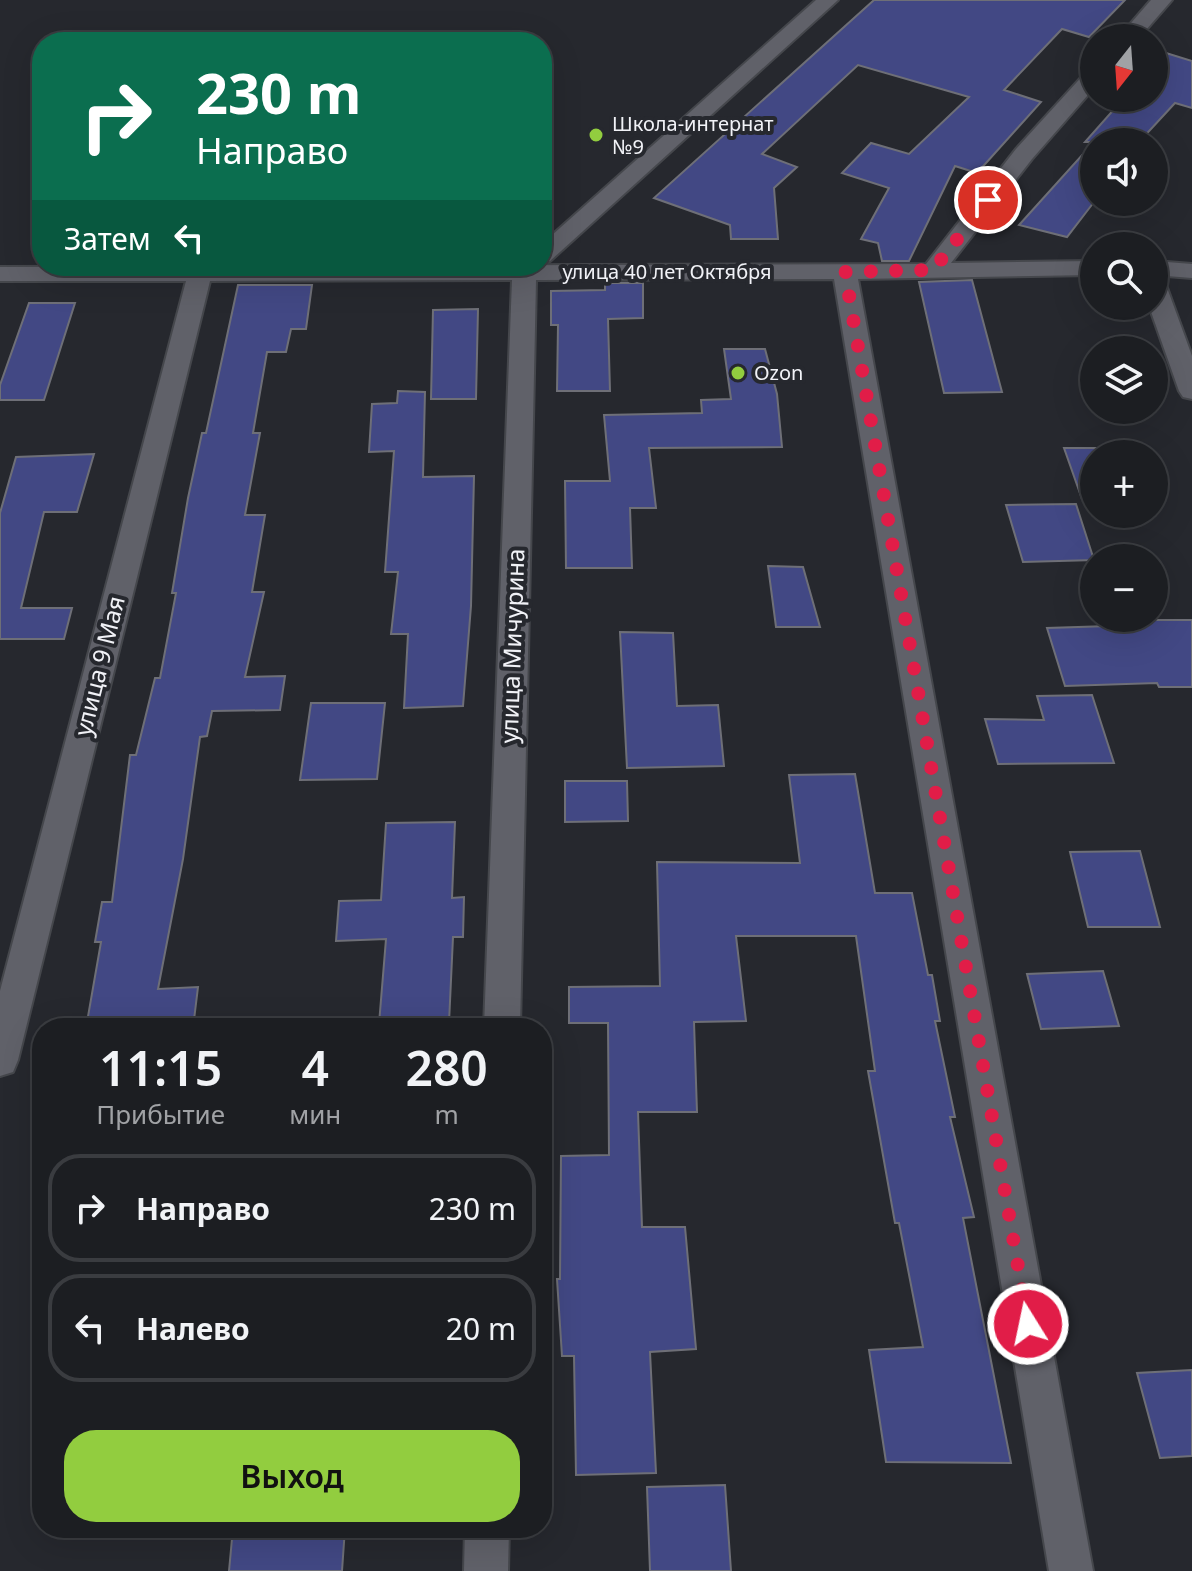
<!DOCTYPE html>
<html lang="ru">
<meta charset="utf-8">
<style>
:root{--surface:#1c1e22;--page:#25272a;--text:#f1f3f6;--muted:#a0a2a5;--line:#3a3c40;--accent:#92cd3f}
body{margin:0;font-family:"Noto Sans",sans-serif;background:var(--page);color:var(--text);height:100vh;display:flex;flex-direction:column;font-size:30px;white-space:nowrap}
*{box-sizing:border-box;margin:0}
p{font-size:26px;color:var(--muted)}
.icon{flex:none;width:44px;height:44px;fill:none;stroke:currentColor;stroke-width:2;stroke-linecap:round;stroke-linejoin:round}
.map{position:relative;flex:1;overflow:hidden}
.side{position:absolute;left:32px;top:1018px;width:520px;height:520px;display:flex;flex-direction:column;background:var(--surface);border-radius:32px;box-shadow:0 8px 32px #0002,0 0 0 2px var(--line)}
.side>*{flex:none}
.guide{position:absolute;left:32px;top:32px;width:520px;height:244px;border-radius:32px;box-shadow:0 8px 32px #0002,0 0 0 2px var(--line);background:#0b6e4f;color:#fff;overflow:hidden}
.needle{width:52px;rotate:197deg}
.tools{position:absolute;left:1080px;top:24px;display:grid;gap:16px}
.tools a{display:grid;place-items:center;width:88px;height:88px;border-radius:50%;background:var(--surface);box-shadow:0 8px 32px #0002,0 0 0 2px var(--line);font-size:40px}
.pin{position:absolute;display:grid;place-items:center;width:68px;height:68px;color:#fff;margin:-34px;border:4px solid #fff;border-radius:50%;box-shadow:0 2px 8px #0007}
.me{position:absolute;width:88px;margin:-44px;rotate:350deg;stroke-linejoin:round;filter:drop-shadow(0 0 6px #0008)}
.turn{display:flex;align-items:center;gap:28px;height:168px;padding:0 32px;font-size:36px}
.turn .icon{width:104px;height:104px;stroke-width:2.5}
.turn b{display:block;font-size:56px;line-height:68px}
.then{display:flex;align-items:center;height:76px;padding:0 32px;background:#0003;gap:16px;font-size:30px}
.eta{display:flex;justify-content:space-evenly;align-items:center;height:136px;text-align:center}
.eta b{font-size:48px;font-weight:600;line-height:56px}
.primary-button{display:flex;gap:16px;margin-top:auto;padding:16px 32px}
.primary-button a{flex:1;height:92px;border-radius:32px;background:var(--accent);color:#111;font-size:32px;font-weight:600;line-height:92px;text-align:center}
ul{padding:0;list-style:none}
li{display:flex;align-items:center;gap:24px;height:108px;margin:0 16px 12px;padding:0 16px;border:4px solid var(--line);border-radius:32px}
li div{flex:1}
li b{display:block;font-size:30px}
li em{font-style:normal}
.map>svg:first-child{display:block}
.building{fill:#424884;stroke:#6e6f77;stroke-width:2}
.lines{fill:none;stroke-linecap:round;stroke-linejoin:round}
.minor-casing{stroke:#45474c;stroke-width:4}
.minor{fill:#606169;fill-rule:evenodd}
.route{stroke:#e11d48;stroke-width:14;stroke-dasharray:0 25.2}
.poi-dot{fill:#92cd3f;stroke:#26282e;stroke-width:3}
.labels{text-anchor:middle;stroke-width:8;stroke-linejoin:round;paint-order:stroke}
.far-poi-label{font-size:20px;fill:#f1f2f7;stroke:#26282e;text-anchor:start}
.far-street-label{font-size:20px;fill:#f1f2f7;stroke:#26282e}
.street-label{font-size:24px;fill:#f1f2f7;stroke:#26282e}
</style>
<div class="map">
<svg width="1192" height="1571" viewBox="0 0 1192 1571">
<rect width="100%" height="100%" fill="#26282e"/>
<g class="building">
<path d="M874 0H1125L1089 37 1062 29 1004 90 1041 102 977 173 955 166 909 261H882L878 243 861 239 889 188 842 173 871 143 909 154 969 97 858 65 762 154 797 167 774 188 778 239H731L730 225 654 198Z"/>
<path d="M1166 53 1192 61V108L1175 103 1139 142H1094V202L1067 237 1019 225 1094 142H1085L1124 98H1154V66Z"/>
<path d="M972 280 1002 392 944 393 919 282Z"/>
<path d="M605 283H643V318L608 319 610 391H557L558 325H551V291L605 290Z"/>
<path d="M238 285H312L306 329H291L286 352H267L253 433H260L245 515H265L252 592H264L245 677 285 676 280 710 212 711 207 736 200 737 183 859 158 989 198 987 193 1028H86L101 942H95L102 902H112L130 755H136L155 678H160L176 593H172L188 498 202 433H206Z"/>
<path d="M29 303H75L44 400H0V385Z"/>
<path d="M478 309 476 399H431L433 310Z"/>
<path d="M724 349H765L777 394 782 447 649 448 656 508H630L632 568H566L565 481H610L604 415 702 413 701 400 731 399Z"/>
<path d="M398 391 425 392 423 477 474 476 471 606 463 706 404 708 408 634H391L398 572H385L394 451 369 452 372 404 397 403Z"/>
<path d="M1064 448H1143L1145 454H1094V499H1082Z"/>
<path d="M94 454 77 512H44L21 608H72L64 639H0V513L16 457Z"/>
<path d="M1076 504 1094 560 1023 562 1006 505Z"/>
<path d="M768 566 803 567 820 627H776Z"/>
<path d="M1139 620H1192V687H1159L1157 683 1065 686 1047 628 1141 625Z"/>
<path d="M620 632 673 633 677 706 718 705 724 766 627 768Z"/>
<path d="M1092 695 1114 763 998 764 985 719 1044 720 1037 696Z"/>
<path d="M311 703H385L377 779 300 780Z"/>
<path d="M855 774 875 893H912L928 975H932L940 1021H935L955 1117H950L974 1217 963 1218 1011 1463 886 1462 869 1350 923 1347 899 1223H895L868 1071H875L856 936H736L746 1021 694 1022 697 1112H638L642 1227H685L696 1349 650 1352 656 1473 576 1475 574 1356H562L557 1279H560L561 1156 609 1155 608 1023H569V987L660 986 657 862 800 863 789 775Z"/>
<path d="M565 781H627L628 821 565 822Z"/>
<path d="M455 822 452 898 464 897 463 937H453L449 1023 379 1024 386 939 336 941 339 901 381 900 386 823Z"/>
<path d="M1140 851 1160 927H1088L1070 852Z"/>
<path d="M1103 971 1119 1026 1041 1029 1027 974Z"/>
<path d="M1192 1370V1456L1160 1458 1137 1373Z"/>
<path d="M725 1485 731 1571H650L647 1487Z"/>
<path d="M233 1528H345L342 1571H229Z"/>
</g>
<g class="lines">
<g class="minor-casing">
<g id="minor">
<path d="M816 0H838L550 261 542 263V244Z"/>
<path d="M1151 0H1172L1139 38H1118Z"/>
<path d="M1094 69V88L1032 159 951 263 1094 261V275L858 279 1093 1571H1049L834 279 536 280 520 1028H484L512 280 210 281 18 1060 13 1072 0 1076V991L186 281H0V267L926 264 1016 149 1087 71Z"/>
<path d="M1154 261 1192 264V278L1154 275Z"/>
<path d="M1154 278 1166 285 1192 356V399L1183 397 1179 391 1149 306H1154Z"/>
<path d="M465 1528H509L508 1571H464Z"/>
</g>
</g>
<use href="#minor" class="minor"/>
</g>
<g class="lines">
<path class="route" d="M988 200 933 270 845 272 1028 1324"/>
</g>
<g class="poi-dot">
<circle cx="596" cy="135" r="8"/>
<circle cx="738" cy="373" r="8"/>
</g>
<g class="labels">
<g class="far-poi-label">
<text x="612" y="131">Школа-интернат<tspan x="612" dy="23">№9</tspan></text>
<text x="754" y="380">Ozon</text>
</g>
<g class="far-street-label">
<text x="667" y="279">улица 40 лет Октября</text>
</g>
<g class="street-label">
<text transform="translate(513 646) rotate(-88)" y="8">улица Мичурина</text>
<text transform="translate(100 666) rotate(-76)" y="8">улица 9 Мая</text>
</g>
</g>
</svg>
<div class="tools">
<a><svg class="needle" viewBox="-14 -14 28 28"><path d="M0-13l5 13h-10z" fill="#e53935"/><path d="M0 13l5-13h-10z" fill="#a0a2a5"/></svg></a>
<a><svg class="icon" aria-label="sound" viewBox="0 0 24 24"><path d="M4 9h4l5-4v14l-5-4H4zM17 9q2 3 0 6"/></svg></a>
<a><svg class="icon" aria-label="search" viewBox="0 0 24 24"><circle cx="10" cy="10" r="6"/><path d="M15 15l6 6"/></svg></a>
<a><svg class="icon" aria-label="layers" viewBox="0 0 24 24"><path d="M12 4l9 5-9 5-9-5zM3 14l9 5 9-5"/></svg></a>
<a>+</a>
<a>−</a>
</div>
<div class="pin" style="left:988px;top:200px;background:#d93025"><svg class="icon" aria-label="arrive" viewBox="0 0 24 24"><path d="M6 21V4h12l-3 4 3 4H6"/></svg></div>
<svg class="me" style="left:1028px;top:1324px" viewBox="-20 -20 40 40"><circle r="17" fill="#e11d48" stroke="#fff" stroke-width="3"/><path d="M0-11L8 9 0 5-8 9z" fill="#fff"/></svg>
<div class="guide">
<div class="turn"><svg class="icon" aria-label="right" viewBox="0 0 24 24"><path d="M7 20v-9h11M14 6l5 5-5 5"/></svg><div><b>230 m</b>Направо</div></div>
<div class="then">Затем<svg class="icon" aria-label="left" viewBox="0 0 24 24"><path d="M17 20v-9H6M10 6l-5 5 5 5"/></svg></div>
</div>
<section class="side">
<div class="eta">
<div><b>11:15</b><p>Прибытие</p></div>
<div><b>4</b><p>мин</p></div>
<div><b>280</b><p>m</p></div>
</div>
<ul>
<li><svg class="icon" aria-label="right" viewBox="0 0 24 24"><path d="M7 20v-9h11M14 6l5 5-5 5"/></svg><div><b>Направо</b></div><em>230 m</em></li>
<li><svg class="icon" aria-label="left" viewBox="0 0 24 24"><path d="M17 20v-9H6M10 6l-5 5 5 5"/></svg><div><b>Налево</b></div><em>20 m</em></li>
</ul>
<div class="primary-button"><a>Выход</a></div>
</section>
</div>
